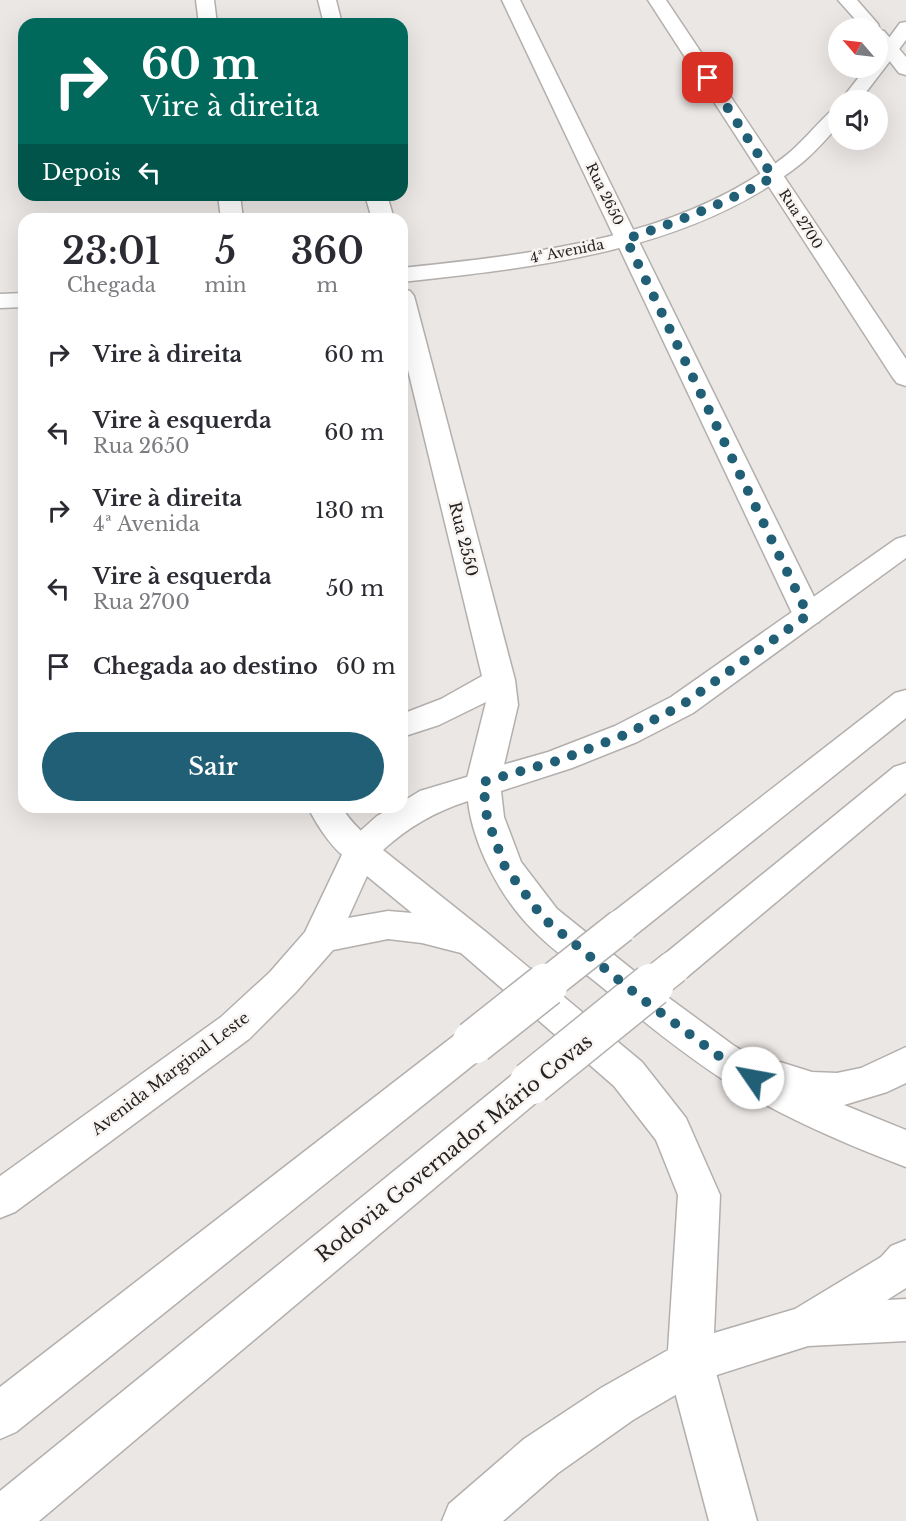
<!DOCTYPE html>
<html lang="pt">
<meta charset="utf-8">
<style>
:root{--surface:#fff;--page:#f2f2f3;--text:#2b2b33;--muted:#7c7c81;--accent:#205f75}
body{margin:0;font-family:"Libre Baskerville",serif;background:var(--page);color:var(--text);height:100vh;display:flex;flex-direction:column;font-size:22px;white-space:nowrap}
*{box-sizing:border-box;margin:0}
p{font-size:20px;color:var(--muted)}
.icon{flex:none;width:33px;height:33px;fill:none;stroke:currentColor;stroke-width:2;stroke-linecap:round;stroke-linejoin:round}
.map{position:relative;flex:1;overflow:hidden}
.side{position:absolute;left:18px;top:213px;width:390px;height:600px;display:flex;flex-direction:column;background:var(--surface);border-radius:18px;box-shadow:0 6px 24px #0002}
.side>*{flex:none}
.guide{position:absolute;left:18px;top:18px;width:390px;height:183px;border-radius:18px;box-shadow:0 6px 24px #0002;background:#00695c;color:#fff;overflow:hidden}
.needle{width:39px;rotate:298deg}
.fabs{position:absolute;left:828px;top:18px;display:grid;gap:12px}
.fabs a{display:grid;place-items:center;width:60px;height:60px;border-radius:50%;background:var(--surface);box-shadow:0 6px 24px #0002;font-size:30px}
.pin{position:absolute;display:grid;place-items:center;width:51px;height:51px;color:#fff;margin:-26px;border-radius:12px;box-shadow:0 3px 9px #0006}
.me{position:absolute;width:66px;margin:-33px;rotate:303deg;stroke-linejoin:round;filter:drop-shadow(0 0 4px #0008)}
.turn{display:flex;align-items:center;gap:21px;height:126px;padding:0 24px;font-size:27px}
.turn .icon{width:78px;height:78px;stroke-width:2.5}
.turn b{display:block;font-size:42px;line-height:51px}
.then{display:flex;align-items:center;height:57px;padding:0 24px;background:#0003;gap:12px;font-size:22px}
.eta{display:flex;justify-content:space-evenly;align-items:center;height:102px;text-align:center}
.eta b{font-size:36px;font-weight:600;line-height:42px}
.primary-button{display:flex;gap:12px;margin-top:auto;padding:12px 24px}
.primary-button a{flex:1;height:69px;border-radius:36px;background:var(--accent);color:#fff;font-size:24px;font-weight:600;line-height:69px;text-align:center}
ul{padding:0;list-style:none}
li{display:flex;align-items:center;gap:18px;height:78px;padding:0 24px}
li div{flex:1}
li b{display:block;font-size:22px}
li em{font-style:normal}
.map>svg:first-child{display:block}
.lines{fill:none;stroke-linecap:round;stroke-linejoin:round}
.street-casing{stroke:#b3afad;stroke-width:3}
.secondary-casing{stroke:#b3afad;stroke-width:3}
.primary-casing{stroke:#b3afad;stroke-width:3}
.highway-casing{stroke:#b3afad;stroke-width:3}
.street{fill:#fff;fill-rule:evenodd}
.secondary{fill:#fff;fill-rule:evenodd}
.primary{fill:#fff;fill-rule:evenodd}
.highway{fill:#fff;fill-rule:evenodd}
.highway-bridge-far1-casing{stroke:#b3afad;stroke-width:36;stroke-linecap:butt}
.highway-bridge-casing{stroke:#b3afad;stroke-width:46;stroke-linecap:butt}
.highway-bridge-far1{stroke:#fff;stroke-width:33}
.highway-bridge{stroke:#fff;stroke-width:43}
.route{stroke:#205f75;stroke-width:10;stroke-dasharray:0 18}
.labels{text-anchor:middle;stroke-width:5;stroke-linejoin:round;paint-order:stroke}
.far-street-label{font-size:14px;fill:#262423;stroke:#f8f4f2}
.street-label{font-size:16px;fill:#262423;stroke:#f8f4f2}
.near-street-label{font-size:20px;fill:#262423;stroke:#f8f4f2}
</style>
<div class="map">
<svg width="906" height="1521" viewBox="0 0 906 1521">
<rect width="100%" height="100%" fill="#ebe7e5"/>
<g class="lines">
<g class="street-casing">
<g id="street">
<path d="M502 0H520L823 615 819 622 808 624 797 622 793 615Z"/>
<path d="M648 0H666L906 359V386L897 383 893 378Z"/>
<path d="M838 0H857L878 24 880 30 884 31 906 57V75L899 73 878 46V28H863Z"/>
</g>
</g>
<g class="secondary-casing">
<g id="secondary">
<path d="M196 0H214L217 24H199Z"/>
<path d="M318 0H336L342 24H324Z"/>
<path d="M218 195H240L243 219H221Z"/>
<path d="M365 195H387L394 219H372Z"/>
<path d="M402 289 410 291 414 296 515 680 518 705 500 782 495 790 483 794 471 790 466 782 486 702 439 725 402 737V714L441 699 482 676 402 345Z"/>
<path d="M308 807H342C350 824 368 834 377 851L372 860C368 861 363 864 358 863 339 861 316 824 308 807Z"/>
<path d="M690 1340 706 1347 713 1362 757 1521H709L667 1362 674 1347Z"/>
</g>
</g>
<g class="primary-casing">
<g id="primary">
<path d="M906 22V40L860 100H841L866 68H878V53L900 23Z"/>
<path d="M838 109V126C827 138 816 151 803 162 692 251 539 267 402 282V268C534 254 682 239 789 153 804 140 817 124 831 111Z"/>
<path d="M24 293V307L0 308V294Z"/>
<path d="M906 536V558L693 713 637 742 572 768 501 791 504 817 521 862 557 909 654 987 733 1045 767 1066 780 1062 812 1072 837 1073 861 1068 906 1047V1083L887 1092 844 1105 906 1130V1167C850 1146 792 1121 741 1091 692 1061 646 1024 602 987 579 968 553 951 532 929 501 898 473 845 468 801 436 811 408 827 383 850L486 932 642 1062 686 1118 720 1195 714 1333 795 1309 881 1257 891 1246 906 1240V1288L887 1300 906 1299V1341L808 1346 701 1380 633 1420 558 1473 503 1521H442L449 1504 524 1439 601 1388 668 1350 678 1195 656 1140 614 1086 461 953 422 943 388 939 333 950 296 992 249 1039 15 1212 0 1218V1176L221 1017 270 972 305 932 348 842 377 816 393 807H402V802L420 791 470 776 471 774 548 752 615 726 671 697 896 539ZM367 876 412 913 388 911 348 918Z"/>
</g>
</g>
<g class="highway-casing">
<g id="highway">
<path d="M906 690V718L634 936 621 940 608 936 603 926 608 916 895 693Z"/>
<path d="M906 763V793L687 977 674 982 661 977 655 967 661 957 894 767Z"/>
<path d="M474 1026 488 1031 493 1042 488 1053 16 1432 0 1439V1387L460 1031Z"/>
<path d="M531 1067 545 1071 551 1083 545 1095 39 1521H0V1491L517 1071Z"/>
</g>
</g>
<use href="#street" class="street"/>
<use href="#secondary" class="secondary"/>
<use href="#primary" class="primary"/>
<use href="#highway" class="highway"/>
<g class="highway-bridge-far1-casing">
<g id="highway-bridge-far1">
<path d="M545 986 621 926"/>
<path d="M650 986 674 967"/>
</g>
</g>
<g class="highway-bridge-casing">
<g id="highway-bridge">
<path d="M474 1042 546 985"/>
<path d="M531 1083 652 985"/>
</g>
</g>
<use href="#highway-bridge-far1" class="highway-bridge-far1"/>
<use href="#highway-bridge" class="highway-bridge"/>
</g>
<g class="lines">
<path class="route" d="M708 78 773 177C726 203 677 222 626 239L808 615 682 705 627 734 560 760 483 782 487 818 505 867 544 919 641 998 719 1056 753 1078"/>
</g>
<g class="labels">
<g class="far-street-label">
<text transform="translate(605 194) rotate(64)" y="5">Rua 2650</text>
<text transform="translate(801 219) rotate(57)" y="5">Rua 2700</text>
<text transform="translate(567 251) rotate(-11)" y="5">4ª Avenida</text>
</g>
<g class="street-label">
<text transform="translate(464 539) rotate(76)" y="6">Rua 2550</text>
<text transform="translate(170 1073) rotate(-37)" y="6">Avenida Marginal Leste</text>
</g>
<g class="near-street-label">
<text transform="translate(454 1148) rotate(-39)" y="7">Rodovia Governador Mário Covas</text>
</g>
</g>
</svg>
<div class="fabs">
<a><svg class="needle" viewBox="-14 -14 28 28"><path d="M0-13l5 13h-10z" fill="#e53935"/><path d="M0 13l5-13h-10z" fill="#7c7c81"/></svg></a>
<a><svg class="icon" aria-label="sound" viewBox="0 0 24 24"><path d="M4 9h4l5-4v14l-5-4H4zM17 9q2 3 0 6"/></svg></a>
</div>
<div class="pin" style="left:708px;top:78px;background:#d93025"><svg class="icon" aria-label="arrive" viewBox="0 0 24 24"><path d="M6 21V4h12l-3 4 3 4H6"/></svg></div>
<svg class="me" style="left:753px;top:1078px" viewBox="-20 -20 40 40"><circle r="19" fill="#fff"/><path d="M0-13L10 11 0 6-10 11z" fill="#205f75"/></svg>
<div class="guide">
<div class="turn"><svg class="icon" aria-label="right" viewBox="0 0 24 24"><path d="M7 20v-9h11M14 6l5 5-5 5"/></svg><div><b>60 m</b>Vire à direita</div></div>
<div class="then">Depois<svg class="icon" aria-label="left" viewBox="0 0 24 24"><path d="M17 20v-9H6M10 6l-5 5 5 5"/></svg></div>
</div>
<section class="side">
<div class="eta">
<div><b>23:01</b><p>Chegada</p></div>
<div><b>5</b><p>min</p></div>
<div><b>360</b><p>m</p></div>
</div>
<ul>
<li><svg class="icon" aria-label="right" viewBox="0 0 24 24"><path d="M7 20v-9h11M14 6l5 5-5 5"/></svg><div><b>Vire à direita</b></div><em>60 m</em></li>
<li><svg class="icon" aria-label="left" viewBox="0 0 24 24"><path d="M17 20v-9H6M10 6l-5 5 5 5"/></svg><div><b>Vire à esquerda</b><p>Rua 2650</p></div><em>60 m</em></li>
<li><svg class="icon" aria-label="right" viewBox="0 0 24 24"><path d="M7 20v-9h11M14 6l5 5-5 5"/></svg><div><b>Vire à direita</b><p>4ª Avenida</p></div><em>130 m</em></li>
<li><svg class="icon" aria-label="left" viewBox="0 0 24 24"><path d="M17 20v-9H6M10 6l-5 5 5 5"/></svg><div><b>Vire à esquerda</b><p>Rua 2700</p></div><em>50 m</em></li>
<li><svg class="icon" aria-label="arrive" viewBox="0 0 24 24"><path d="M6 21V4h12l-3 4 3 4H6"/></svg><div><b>Chegada ao destino</b></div><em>60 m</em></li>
</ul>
<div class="primary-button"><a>Sair</a></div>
</section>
</div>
